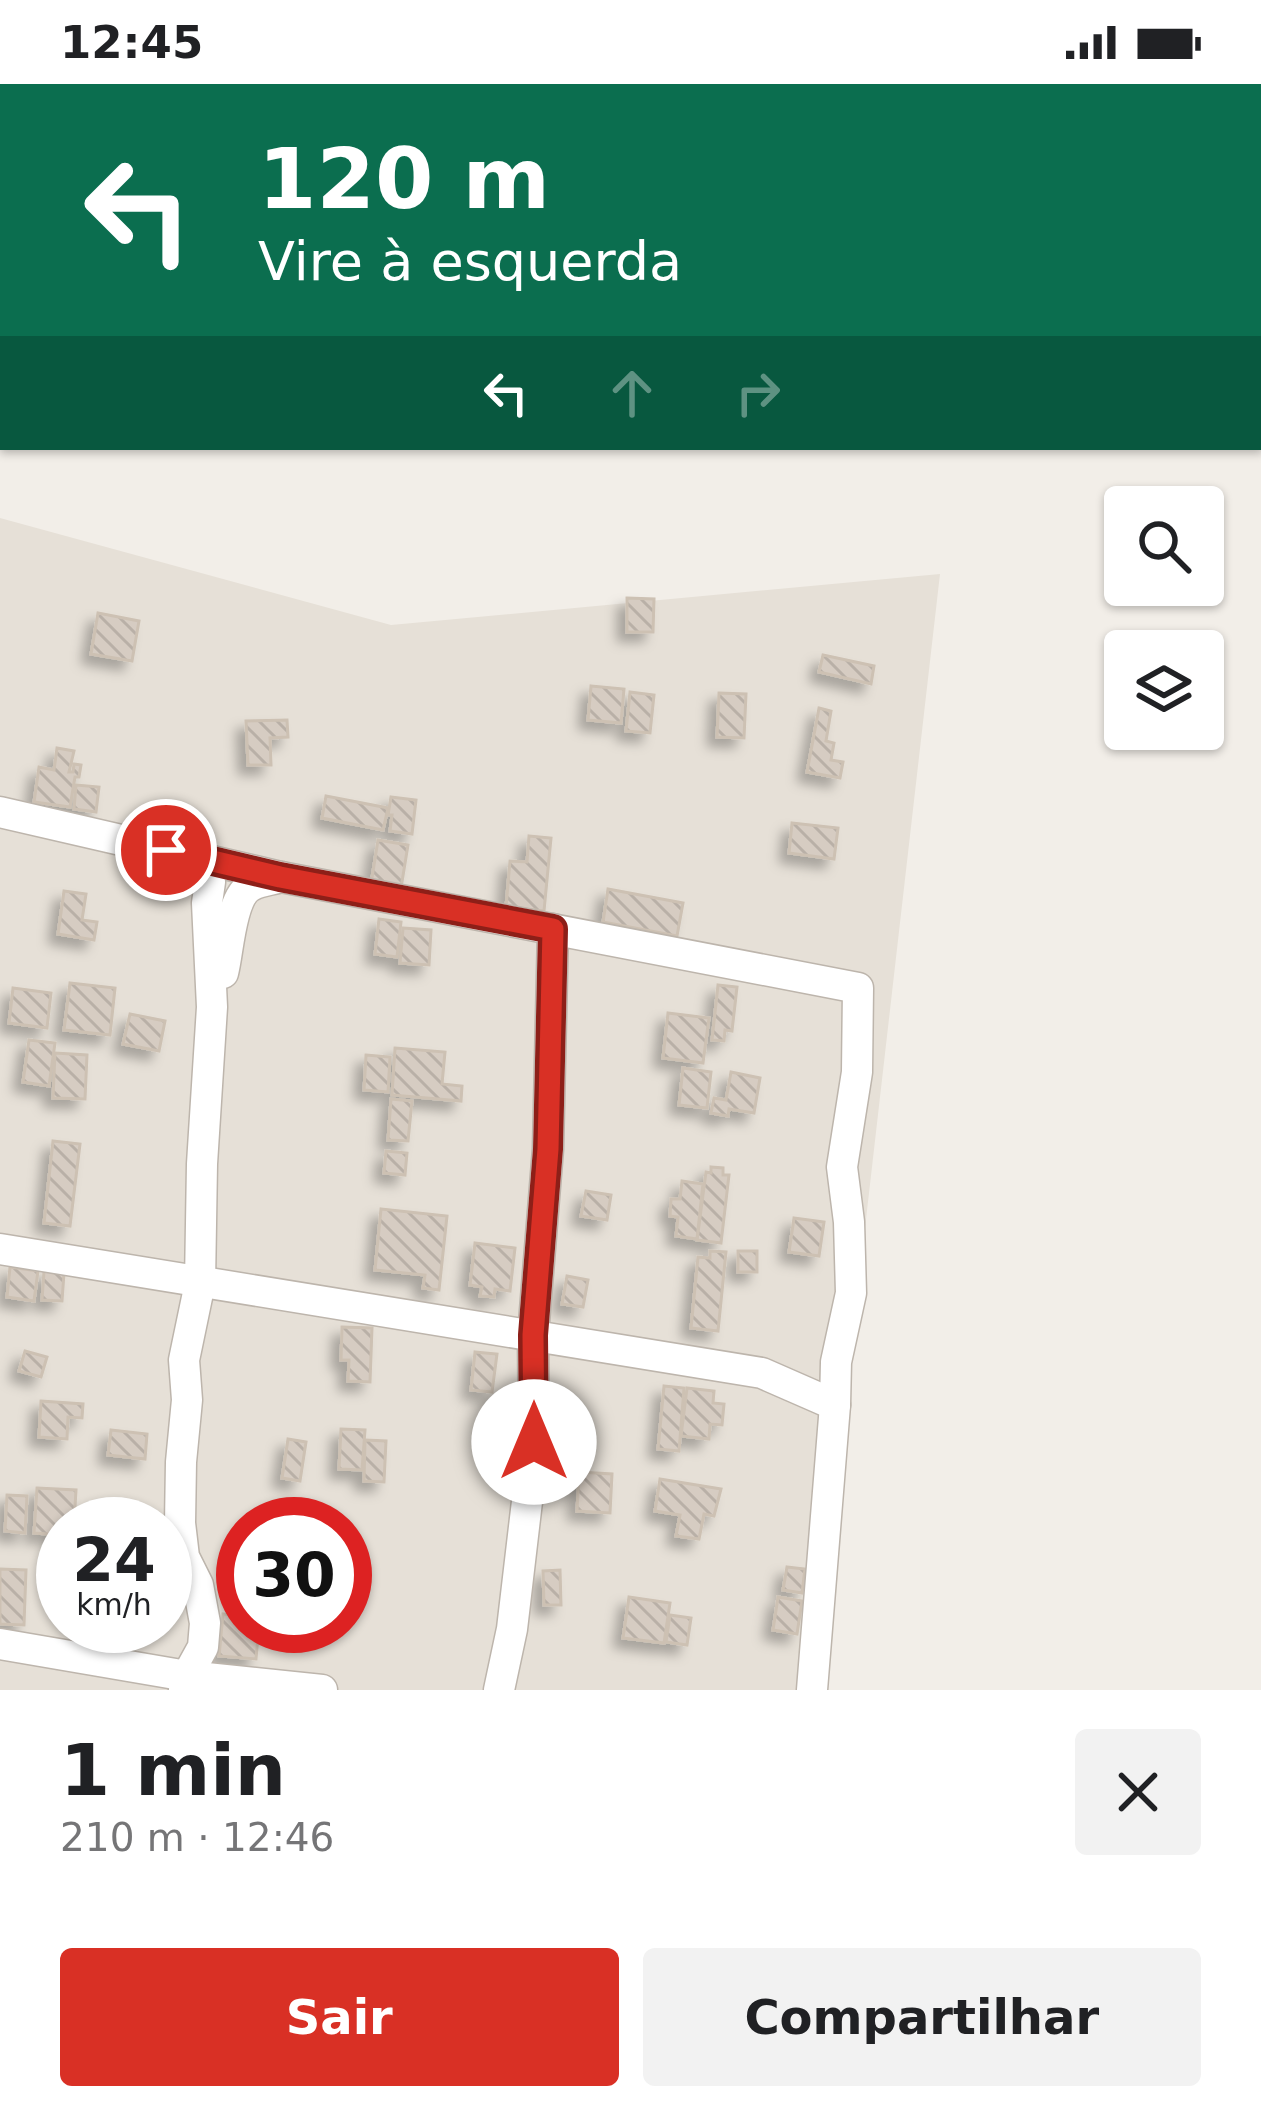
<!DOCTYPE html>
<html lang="pt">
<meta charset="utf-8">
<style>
:root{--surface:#fff;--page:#f2f2f2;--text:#202124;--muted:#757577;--accent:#d93025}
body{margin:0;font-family:"DejaVu Sans",sans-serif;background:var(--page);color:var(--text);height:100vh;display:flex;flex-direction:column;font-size:45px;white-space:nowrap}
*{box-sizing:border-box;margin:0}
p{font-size:39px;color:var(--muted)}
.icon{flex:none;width:66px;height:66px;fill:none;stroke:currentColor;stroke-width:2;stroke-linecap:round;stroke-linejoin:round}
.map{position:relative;height:1606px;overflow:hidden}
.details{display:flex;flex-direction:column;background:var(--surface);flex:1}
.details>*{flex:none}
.banner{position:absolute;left:0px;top:0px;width:1263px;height:366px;box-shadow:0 3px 9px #0004;background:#0b6e4f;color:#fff;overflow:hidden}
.buttons{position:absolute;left:1104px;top:402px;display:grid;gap:24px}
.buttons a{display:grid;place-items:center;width:120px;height:120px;border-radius:12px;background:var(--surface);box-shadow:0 3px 9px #0004;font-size:60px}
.speed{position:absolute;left:36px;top:1413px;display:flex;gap:24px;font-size:60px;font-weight:700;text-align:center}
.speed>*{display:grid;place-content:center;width:156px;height:156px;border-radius:50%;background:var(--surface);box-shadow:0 3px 9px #0004;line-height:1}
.speed small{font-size:30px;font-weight:400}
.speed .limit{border:18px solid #d22;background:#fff;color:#111}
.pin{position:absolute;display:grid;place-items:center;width:102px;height:102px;color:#fff;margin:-51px;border:6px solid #fff;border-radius:50%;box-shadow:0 3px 12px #0007}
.me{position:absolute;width:132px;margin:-66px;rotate:0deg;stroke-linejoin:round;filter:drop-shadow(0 0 9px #0008)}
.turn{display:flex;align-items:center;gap:42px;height:252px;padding:0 60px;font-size:54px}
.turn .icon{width:156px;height:156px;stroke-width:2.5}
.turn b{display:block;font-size:84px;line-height:102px}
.lanes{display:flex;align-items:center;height:114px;padding:0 60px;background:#0003;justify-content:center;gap:60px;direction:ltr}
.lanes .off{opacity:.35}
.round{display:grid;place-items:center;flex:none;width:126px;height:126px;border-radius:12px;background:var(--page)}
.head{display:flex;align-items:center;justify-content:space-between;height:204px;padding:0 60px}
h1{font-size:72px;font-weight:800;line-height:90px}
.button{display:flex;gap:24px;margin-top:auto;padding:24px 60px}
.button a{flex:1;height:138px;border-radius:12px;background:var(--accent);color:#fff;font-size:48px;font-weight:800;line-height:138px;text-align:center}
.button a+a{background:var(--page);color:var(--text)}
.status{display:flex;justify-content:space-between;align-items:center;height:84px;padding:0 60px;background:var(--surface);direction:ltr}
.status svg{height:33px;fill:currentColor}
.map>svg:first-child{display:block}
.residential{fill:#e6e0d7;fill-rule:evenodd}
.building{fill:url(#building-back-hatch);stroke:#cdc1b3;stroke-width:3;filter:url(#shadow)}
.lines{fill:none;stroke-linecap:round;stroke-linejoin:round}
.street-casing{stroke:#bdb5ac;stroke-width:33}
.street{stroke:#fff;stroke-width:30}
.route-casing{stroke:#8d1f18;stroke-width:30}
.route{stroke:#d93025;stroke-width:21}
</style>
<div class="status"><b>12:45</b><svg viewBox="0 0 49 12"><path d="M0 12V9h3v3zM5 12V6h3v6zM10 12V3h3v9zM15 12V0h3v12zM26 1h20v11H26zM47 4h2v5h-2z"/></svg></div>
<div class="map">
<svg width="1261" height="1606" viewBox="0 0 1261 1606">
<defs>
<pattern id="building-back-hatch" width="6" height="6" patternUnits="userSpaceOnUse" patternTransform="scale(3)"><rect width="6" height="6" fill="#d6ccc2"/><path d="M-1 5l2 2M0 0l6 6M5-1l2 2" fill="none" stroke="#b9b0a7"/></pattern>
<filter id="shadow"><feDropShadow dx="-9" dy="9" stdDeviation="6" flood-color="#0004"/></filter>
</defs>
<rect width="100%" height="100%" fill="#f2eee8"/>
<path class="residential" d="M0 434 391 541 940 490 812 1606H0ZM63 1440H165V1542H63ZM243 1440H345V1542H243Z"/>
<g class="building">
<path d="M627 514 654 515 653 548H627Z"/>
<path d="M98 529 139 537 132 577 91 570Z"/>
<path d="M823 571 874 582 871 600 819 588Z"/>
<path d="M591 602 624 605 621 639 588 636Z"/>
<path d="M630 608 654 611 650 649 626 647Z"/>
<path d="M719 609 746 610 744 654 717 653Z"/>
<path d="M819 624 831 627 826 657 834 659 831 676 843 678 840 694 807 688Z"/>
<path d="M287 636 288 653 270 654 271 681H248L246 637Z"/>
<path d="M57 664 74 667 69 688H73L74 680 81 681 79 693H75L70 723 34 718 39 683 54 686Z"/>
<path d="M76 701 99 703 96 728 74 725Z"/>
<path d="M326 712 388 724 383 746 322 734Z"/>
<path d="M391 713 416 716 412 750 390 747 392 731H388Z"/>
<path d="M792 739 838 744 834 775 789 769Z"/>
<path d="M529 752 551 754 544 827 506 823 510 777 527 778Z"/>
<path d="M378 756 408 761 401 804 371 800Z"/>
<path d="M608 805 683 819 677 852 603 838Z"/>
<path d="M64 807 86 810 82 836 97 838 94 856 58 850Z"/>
<path d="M379 835 401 838 397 873 375 870Z"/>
<path d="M403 844 431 846 429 881 400 879Z"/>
<path d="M70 899 115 904 110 951 64 946Z"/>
<path d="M718 901 737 903 732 947 725 946 724 957 712 956Z"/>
<path d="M13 904 51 909 47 944 9 939Z"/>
<path d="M668 929 709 934 703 979 663 974Z"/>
<path d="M130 930 165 937 159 967 123 960Z"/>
<path d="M29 956 55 959 49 1002 23 998Z"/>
<path d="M395 964 445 968 442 1000 462 1002 461 1017 392 1011Z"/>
<path d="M55 969 87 971 85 1015 53 1014Z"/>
<path d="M366 971 390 973 388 1008 364 1006Z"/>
<path d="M683 984 711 988 707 1024 679 1021Z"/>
<path d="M731 988 760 994 754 1029 729 1025 728 1032 711 1029 714 1014 726 1016Z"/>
<path d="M391 1015 412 1017 408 1057 388 1056Z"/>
<path d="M53 1057 80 1060 70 1142 44 1139Z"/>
<path d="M386 1067 407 1069 405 1091 384 1089Z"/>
<path d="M711 1083 723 1084V1091H729L721 1159 697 1156 706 1088 711 1089Z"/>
<path d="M682 1097 703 1100 697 1155 676 1152 678 1133 670 1132 671 1115H680Z"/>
<path d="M586 1107 611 1111 607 1136 581 1132Z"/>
<path d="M381 1125 447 1132 439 1206 423 1204 425 1191 375 1186Z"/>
<path d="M794 1134 824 1138 819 1172 789 1168Z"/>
<path d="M475 1159 515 1164 510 1207 495 1205 494 1213 480 1212 482 1203 470 1201Z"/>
<path d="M710 1167 726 1168 718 1247 691 1244 698 1173 710 1174Z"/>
<rect x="738" y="1167" width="19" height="21"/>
<path d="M10 1183 38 1187 34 1217 7 1213Z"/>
<path d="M44 1187 64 1189 62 1217 42 1216Z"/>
<path d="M567 1192 588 1196 583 1223 562 1220Z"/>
<path d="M342 1243 372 1244 370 1298 348 1297 349 1276H341Z"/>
<path d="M25 1267 47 1273 41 1293 19 1287Z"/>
<path d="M475 1268 497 1270 492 1308 471 1306Z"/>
<path d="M664 1302 684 1304 679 1367 658 1365Z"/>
<path d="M687 1304 714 1307 713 1319 724 1320 722 1341 710 1340 709 1355 681 1352Z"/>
<path d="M41 1317 83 1320 82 1334 68 1333 67 1355 39 1353Z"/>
<path d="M341 1345 365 1346 362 1386 339 1385Z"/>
<path d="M111 1346 147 1350 145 1375 108 1371Z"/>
<path d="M288 1355 306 1358 300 1397 282 1394Z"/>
<path d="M365 1356 386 1357 384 1398 364 1397Z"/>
<path d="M579 1388 612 1390 610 1429 577 1427Z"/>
<path d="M660 1395 721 1405 714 1432 704 1430 699 1455 676 1452 680 1431 655 1427Z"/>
<path d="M37 1404 76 1406 74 1440H63V1451L34 1449Z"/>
<path d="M7 1411 27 1412 25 1449 5 1447Z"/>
<path d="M787 1483 805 1485 802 1509 783 1506Z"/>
<path d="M0 1485 26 1486 24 1541 0 1540Z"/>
<path d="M560 1486 561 1521H544L543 1487Z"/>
<path d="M629 1513 670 1519 664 1559 623 1554Z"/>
<path d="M778 1513 802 1517 797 1550 773 1546Z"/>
<path d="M223 1530 243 1532V1542H259L256 1575 219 1572Z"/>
<path d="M670 1531 691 1534 687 1561 666 1558Z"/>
</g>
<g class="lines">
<g class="street-casing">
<g id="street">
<path d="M0 728 281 793 858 904 857 988 842 1083 849 1138 851 1209 836 1278 835 1321 812 1606"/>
<path d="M223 889C229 867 230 813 251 802 259 797 272 796 281 793"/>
<path d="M0 1165 762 1289 835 1321"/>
<path d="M0 1560 187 1592 322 1606"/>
<path d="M184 1606 187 1592 203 1563 205 1539 198 1501 184 1473 180 1439 181 1378 187 1316 184 1276 200 1199 202 1080 212 923 207 819 210 798 208 775"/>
<path d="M499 1606 512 1545 534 1358 533 1251 548 1065 553 845"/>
</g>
</g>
<use href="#street" class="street"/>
</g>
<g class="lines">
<g class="route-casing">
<path id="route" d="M166 766 280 793 553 845 548 1065 533 1251 534 1358"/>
</g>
<use href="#route" class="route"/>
</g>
</svg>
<div class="buttons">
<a><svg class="icon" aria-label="search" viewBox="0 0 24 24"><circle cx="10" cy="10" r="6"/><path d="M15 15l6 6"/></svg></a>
<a><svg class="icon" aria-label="layers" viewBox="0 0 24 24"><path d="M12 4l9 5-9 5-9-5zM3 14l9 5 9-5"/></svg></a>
</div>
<div class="speed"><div>24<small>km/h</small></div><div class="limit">30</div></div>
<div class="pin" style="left:166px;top:766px;background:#d93025"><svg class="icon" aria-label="arrive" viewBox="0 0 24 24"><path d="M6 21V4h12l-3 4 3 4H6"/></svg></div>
<svg class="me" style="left:534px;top:1358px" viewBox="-20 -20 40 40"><circle r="19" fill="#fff"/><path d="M0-13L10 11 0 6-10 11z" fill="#d93025"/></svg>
<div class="banner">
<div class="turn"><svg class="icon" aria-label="left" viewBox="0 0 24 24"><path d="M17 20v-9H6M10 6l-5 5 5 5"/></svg><div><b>120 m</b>Vire à esquerda</div></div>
<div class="lanes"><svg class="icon" aria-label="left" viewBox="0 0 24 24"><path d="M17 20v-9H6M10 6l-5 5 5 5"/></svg><svg class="icon off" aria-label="ahead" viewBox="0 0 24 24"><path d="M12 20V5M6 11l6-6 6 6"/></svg><svg class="icon off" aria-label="right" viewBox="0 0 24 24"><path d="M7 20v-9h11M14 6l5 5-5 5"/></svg></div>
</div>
</div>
<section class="details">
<div class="head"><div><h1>1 min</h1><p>210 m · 12:46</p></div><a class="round"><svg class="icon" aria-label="close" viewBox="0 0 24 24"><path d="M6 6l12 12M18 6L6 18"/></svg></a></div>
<div class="button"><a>Sair</a><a>Compartilhar</a></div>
</section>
